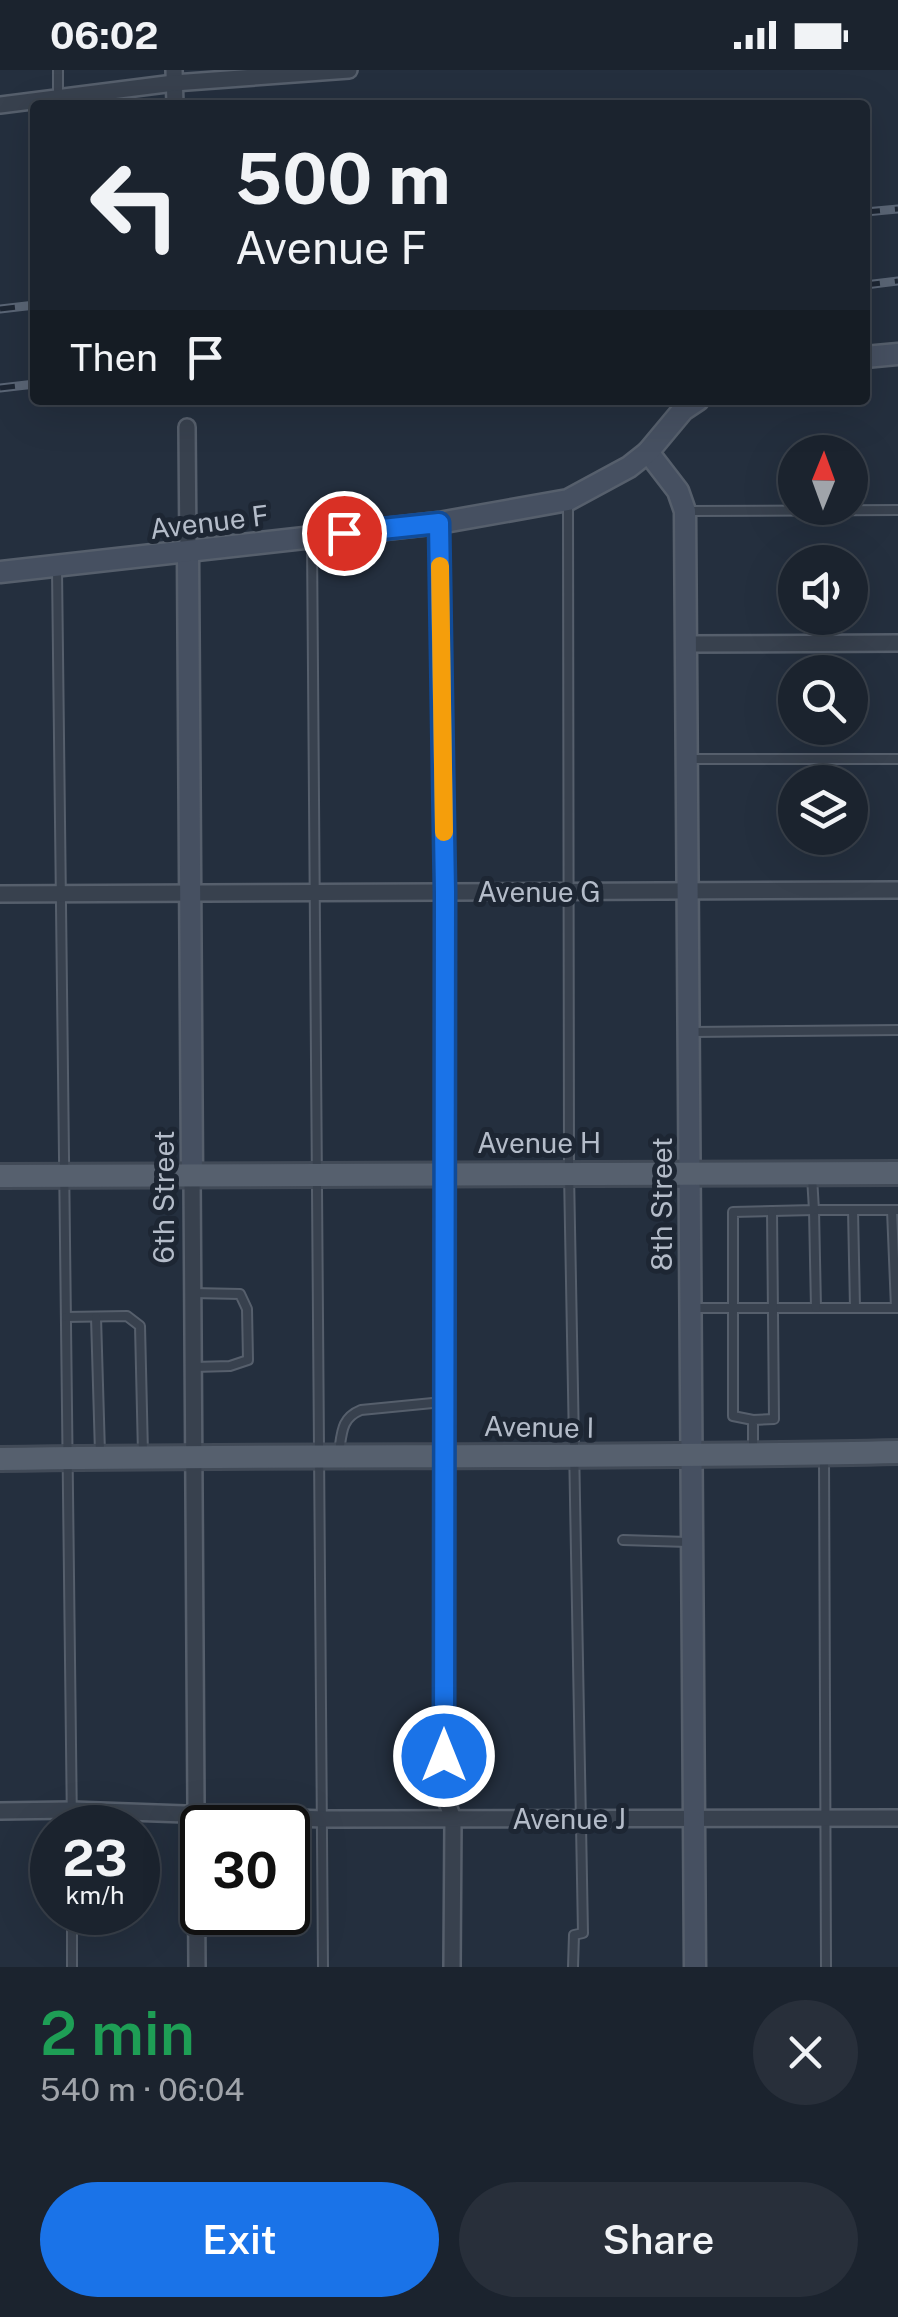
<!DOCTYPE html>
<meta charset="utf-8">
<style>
:root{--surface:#1b232e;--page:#282f3a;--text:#f1f3f6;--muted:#a0a4aa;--line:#39404a;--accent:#1a73e8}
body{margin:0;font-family:"Public Sans",sans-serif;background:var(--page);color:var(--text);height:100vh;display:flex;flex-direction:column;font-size:38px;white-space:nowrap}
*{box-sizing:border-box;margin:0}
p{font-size:32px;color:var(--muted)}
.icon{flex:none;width:55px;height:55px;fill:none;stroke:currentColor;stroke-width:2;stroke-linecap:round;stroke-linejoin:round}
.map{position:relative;height:1897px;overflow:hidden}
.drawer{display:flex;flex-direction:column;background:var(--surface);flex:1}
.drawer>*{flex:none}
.hud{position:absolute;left:30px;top:30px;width:840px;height:305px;border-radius:10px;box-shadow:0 10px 40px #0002,0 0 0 2px var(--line);background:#1b232e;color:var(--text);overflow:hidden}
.needle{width:65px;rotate:1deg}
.controls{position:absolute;left:778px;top:365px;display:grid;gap:20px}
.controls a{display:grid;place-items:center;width:90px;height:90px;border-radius:50%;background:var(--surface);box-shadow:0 10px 40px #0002,0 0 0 2px var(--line);font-size:50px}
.speed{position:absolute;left:30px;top:1735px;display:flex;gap:20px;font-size:50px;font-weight:700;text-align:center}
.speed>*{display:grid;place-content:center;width:130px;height:130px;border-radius:50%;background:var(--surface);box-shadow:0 10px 40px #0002,0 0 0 2px var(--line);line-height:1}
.speed small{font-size:25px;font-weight:400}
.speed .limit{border:5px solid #111;border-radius:15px;background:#fff;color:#111}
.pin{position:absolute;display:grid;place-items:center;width:85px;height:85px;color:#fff;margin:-42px;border:5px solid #fff;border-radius:50%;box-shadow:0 2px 10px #0007}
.me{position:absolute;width:110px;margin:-55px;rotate:0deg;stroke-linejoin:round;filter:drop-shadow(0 0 8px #0008)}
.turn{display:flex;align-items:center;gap:35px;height:210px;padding:0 40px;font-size:45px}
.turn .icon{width:130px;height:130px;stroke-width:2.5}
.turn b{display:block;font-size:70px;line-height:85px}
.then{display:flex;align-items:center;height:95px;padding:0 40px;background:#0003;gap:20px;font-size:38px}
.round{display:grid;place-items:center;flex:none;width:105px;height:105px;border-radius:52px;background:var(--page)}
.overview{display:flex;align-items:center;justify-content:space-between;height:170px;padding:0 40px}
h1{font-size:60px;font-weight:600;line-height:75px;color:#1e9e55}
.action{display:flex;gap:20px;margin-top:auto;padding:20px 40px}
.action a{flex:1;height:115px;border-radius:60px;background:var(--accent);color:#fff;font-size:40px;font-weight:600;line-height:115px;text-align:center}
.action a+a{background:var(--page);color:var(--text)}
.status{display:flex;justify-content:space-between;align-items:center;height:70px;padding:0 50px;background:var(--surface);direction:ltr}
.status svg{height:28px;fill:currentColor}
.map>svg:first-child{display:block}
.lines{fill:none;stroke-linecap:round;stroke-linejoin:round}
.lane-casing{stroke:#565f6c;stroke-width:12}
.street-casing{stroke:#565f6c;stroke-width:20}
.secondary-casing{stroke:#565f6c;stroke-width:25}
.primary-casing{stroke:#414a57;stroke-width:28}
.lane{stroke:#38414e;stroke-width:8}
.street{stroke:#38414e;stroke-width:15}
.secondary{stroke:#465061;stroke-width:20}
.primary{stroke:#56606e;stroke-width:22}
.rail-casing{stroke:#5a6575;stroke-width:9}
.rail{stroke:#1d2633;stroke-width:5;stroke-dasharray:15;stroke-linecap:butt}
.route-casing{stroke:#114b97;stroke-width:25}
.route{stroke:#1a73e8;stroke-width:18}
.slow{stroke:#f59e0b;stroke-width:18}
.labels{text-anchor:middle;stroke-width:10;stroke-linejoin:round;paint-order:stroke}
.street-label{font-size:28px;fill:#b4bcc9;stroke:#1d2633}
</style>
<div class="status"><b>06:02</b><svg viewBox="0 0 49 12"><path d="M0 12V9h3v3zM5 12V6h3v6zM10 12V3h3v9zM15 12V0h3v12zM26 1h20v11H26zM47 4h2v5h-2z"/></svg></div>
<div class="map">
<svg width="898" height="1897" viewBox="0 0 898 1897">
<rect width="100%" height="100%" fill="#242f3e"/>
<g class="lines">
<g class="lane-casing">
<g id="lane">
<path d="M58 29V0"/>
<path d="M568 430 569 1103 583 1863 574 1865 573 1897"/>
<path d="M689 441 898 440"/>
<path d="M312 471 323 1897"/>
<path d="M57 500 72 1758"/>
<path d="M691 689H898"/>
<path d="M693 962 898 960"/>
<path d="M853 1140 855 1238"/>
<path d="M892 1140 896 1238"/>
<path d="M193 1223 240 1224 247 1239 248 1290 230 1296 195 1297"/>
<path d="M693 1238H898"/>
<path d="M816 1238 814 1140H898"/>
<path d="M66 1247 127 1246 140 1256 143 1384"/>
<path d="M96 1247 100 1383"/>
<path d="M753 1350 733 1346V1142L814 1140 812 1107"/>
<path d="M753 1381V1350L774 1349 772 1141"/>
<path d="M339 1382C342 1363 341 1348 361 1340L443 1332"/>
<path d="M824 1388 826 1897"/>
<path d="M623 1470 688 1472"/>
<path d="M72 1842V1897"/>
</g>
</g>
<g class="street-casing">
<g id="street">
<path d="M174 0 175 35"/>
<path d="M0 35 174 13 349 0"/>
<path d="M187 357 188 484"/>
<path d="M439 453 445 822 444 1724 453 1749 452 1897"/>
<path d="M686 574 898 573"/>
<path d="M0 824 898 820"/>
<path d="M192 1106 197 1897"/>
<path d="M0 1741 72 1740 324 1749 898 1748"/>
</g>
</g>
<g class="secondary-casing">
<g id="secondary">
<path d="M865 287 898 284"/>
<path d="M648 382 678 421 685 441 695 1897"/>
<path d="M188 484 192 1106"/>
<path d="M0 502 439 453 568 430 629 397 648 382 683 340 698 330"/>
</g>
</g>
<g class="primary-casing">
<g id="primary">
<path d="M0 1106 898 1103"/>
<path d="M0 1389C299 1384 599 1389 898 1382"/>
</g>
</g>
<use href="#lane" class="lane"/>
<use href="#street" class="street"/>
<use href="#secondary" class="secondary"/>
<use href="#primary" class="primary"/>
<g class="rail-casing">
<g id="rail">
<path d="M865 142 898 139"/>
<path d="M865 215 898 211"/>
<path d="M0 239 35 235"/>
<path d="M0 318 35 314"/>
</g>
</g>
<use href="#rail" class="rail"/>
</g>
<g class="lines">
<g class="route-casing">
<path id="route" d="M344 463 439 453 445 822 444 1686"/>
</g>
<use href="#route" class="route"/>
<path class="slow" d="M440 496 444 762"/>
</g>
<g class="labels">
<g class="street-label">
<text transform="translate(209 452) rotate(-7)" y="10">Avenue F</text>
<text x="539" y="832">Avenue G</text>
<text x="539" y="1083">Avenue H</text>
<text transform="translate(164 1127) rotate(-90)" y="10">6th Street</text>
<text transform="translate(662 1134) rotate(-90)" y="10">8th Street</text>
<text transform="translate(539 1357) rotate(1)" y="10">Avenue I</text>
<text x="569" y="1759">Avenue J</text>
</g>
</g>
</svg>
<div class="controls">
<a><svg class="needle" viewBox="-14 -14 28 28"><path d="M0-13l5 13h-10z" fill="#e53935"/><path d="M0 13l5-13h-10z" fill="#a0a4aa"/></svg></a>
<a><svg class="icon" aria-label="sound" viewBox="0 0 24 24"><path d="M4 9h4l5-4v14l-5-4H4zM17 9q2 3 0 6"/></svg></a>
<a><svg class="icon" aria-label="search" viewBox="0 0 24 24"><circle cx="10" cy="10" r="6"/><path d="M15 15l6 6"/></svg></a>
<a><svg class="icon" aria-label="layers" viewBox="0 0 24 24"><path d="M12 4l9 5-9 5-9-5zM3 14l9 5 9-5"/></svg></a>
</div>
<div class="speed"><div>23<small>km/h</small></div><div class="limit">30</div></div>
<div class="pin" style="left:344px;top:463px;background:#d93025"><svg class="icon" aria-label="arrive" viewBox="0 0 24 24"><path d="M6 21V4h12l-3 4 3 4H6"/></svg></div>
<svg class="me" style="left:444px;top:1686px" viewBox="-20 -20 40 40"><circle r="17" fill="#1a73e8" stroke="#fff" stroke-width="3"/><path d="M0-11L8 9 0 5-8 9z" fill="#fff"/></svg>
<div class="hud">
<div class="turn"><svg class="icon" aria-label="left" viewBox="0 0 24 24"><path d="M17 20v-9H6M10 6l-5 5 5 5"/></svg><div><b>500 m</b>Avenue F</div></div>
<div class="then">Then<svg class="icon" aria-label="arrive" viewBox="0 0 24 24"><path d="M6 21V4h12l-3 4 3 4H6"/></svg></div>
</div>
</div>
<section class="drawer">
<div class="overview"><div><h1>2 min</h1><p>540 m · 06:04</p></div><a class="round"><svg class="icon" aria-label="close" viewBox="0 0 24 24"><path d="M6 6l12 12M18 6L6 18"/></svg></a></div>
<div class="action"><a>Exit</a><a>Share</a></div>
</section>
